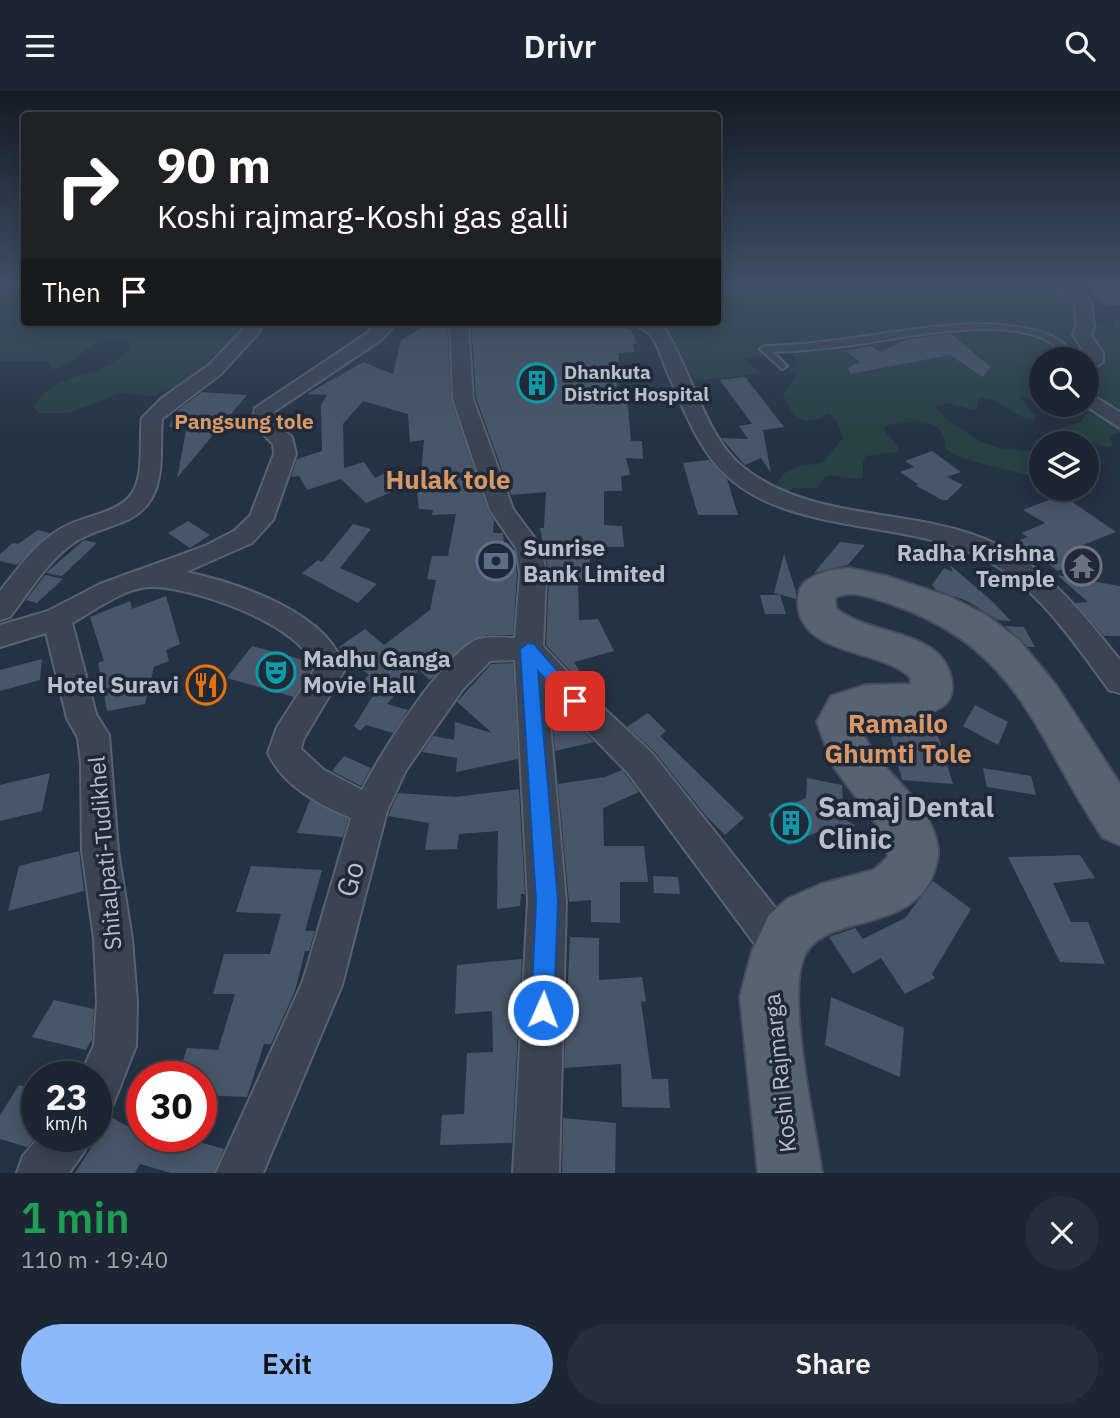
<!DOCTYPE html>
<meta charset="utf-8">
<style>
:root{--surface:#1c2632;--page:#252e3a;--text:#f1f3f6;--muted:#a0a5ac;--line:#3a434d;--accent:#8cb8fc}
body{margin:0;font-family:"IBM Plex Sans",sans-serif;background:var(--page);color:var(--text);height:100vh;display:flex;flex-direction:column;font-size:26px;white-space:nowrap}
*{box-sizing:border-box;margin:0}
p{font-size:23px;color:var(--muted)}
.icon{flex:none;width:38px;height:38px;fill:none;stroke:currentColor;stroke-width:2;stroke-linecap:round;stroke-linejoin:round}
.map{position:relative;height:1082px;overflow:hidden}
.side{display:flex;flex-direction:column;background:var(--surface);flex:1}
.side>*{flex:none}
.hud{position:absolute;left:21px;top:21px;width:700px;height:214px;border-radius:7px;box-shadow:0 4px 18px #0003,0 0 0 2px var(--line);background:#202124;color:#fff;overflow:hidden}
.buttons{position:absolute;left:1029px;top:256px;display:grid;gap:14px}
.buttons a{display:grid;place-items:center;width:70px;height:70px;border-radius:50%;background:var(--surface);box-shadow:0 4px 18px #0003,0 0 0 2px var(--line);font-size:35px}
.speed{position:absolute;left:21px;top:970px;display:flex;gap:14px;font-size:35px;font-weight:700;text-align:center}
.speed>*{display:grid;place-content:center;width:91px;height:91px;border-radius:50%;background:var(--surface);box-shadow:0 4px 18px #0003,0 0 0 2px var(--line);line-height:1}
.speed small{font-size:18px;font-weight:400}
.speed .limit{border:10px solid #d22;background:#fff;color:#111}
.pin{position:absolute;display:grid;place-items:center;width:60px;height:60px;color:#fff;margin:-30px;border-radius:14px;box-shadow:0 4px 10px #0006}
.me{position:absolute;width:77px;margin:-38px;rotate:2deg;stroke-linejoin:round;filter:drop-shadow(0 0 5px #0008)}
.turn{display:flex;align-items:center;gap:24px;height:147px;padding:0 21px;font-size:32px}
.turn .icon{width:91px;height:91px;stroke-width:2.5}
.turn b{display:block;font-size:49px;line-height:60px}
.then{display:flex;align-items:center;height:66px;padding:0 21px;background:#0003;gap:14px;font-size:26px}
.round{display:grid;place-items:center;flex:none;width:74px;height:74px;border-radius:37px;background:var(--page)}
.headline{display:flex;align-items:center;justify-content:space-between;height:119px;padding:0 21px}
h1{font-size:42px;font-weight:600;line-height:52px;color:#1e9e55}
.button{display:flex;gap:14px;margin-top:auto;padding:14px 21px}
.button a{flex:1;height:80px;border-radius:42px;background:var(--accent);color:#111;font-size:28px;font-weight:600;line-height:80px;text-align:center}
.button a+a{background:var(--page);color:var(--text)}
header{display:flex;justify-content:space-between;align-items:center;height:91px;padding:0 21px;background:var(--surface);font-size:32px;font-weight:600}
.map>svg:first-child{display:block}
.green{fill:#274144}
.building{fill:#495669}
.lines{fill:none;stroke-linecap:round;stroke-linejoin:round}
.lane-casing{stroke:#586270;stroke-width:4}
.street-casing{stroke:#586270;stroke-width:4}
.primary-casing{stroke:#444d5c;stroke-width:4}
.lane{fill:#3a4453;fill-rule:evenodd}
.street{fill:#3a4453;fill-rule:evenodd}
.primary{fill:#586372;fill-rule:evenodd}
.route{fill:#1a73e8;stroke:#114b97;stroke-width:2}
.labels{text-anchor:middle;stroke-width:7;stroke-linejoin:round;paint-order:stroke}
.far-poi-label{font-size:19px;font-weight:bold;fill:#b7bfcc;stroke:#1f2938;text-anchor:start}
.far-quarter-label{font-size:21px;font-weight:bold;fill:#da9764;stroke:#1f2938}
.poi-label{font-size:23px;font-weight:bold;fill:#b7bfcc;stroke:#1f2938;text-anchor:start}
.street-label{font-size:23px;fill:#b7bfcc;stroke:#1f2938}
.quarter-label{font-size:26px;font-weight:bold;fill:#da9764;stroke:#1f2938}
.near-poi-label{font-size:28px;font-weight:bold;fill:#b7bfcc;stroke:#1f2938;text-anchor:start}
.near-street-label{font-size:28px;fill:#b7bfcc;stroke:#1f2938}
</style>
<header><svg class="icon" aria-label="menu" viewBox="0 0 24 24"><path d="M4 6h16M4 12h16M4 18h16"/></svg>Drivr<svg class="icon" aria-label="search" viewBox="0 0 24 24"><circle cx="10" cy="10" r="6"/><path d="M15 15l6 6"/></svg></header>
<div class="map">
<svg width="1120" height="1082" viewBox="0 0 1120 1082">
<rect width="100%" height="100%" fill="#253243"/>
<g class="green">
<path d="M0 193H24V231H253L247 241 214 264 204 277 179 294 152 305 120 302 69 322H39L34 317C53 277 106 290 130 257L129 252C88 241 86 267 58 277L52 278 48 270H0Z"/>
<path d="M718 193H880L905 196 930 193H1054C1084 210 1081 229 1087 261L1085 268H1041V313H1056L1040 314 1018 303 1036 325 1034 329C1012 328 1002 304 978 307L977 317 973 319 948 312 935 315 944 326 981 351 1000 357 1038 361 1041 365V389C1018 378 958 372 945 357 945 322 907 330 884 335L886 342 898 355V361L866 365 863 370V386C851 392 833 379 823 388 820 390 820 395 817 397H793L786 401 774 396 783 383 799 375 822 372 843 347 836 329 830 323C821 323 824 328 816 329 796 333 790 319 783 303L797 285 789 280 797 271 788 257 760 256 765 264 744 268 762 282 759 283 696 290 670 248 653 231H718Z"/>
<path d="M1091 228 1113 237 1115 229 1120 230V318L1087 301V280L1092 277Z"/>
<path d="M1087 312 1120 334V341L1110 345 1113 354 1108 356 1050 341 1080 331 1088 321 1077 313Z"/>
</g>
<g class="building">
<path d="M1079 193H1120V214L1107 215Z"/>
<path d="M432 231H447L451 309 488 420 494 430 493 442H503L505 462H514L517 483 513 544H487L471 549 430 589 419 579 387 613 408 619 393 642 366 634 360 640 354 635 374 603 358 594 369 584 339 556 365 538 384 554 430 519 436 489 427 488 432 465H448L456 423 432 424 433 419 419 418 416 391 421 383 424 349 410 351 408 323 363 310 343 333 344 377 364 371 375 387 385 382 401 397 366 412 341 388 307 399 299 385 291 386 297 368 322 360 321 314 327 304 307 303 363 271 393 283 401 249Z"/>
<path d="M471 231 546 232 548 237H569L579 231H608L631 239 637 252 633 253 634 261 619 262 616 305 627 306 631 350H642L643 368 626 367 630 384 621 385 622 400H604V434L622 435 624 456H591L588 489H578L579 529 598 528 614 560 574 571 587 592 583 594 546 554 549 483 540 437H544L546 401 511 404 476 307Z"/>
<path d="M951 243 991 276 983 286 950 264 850 283 848 277 860 271 846 260 871 255 880 261 908 248Z"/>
<path d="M745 286 784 336 763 339 771 382 761 367 745 374 721 347 748 348 739 335 752 333 720 289Z"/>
<path d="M202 301 247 304 177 387 187 335 169 336 174 322Z"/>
<path d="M932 360 961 381 947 386 963 394 947 409H942L915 394H919L900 381 914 376 905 370Z"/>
<path d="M709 369 727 388 738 424H698L683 372Z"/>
<path d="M1062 404 1116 441 1070 459 1082 467 1058 480 1018 450 1027 446 1022 442 1045 432 1023 419Z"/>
<path d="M188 430 210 444 190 457 168 442Z"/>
<path d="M353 433 371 438 340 477 377 493 358 512 302 482 318 469 322 471Z"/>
<path d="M38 439 50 442 17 474 0 470V463L13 452 18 453Z"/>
<path d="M84 449 97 452 62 485 46 482Z"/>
<path d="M840 451 865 454 848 474 814 482Z"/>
<path d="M784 463 796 501V508L774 502Z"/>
<path d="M950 474 993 511 1011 530 997 529 967 510 936 499 932 494 944 477 953 481Z"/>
<path d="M45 484 63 488 37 512 26 509Z"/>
<path d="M1057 484 1120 495V545H1104L1075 512 1088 511Z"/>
<path d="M760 504H780L786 523H765Z"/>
<path d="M166 505 180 553 166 559 169 570 154 576 145 613 107 620 98 572 104 570 90 526 130 510 132 518Z"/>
<path d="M1005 535 1024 536 1035 556H1028Z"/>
<path d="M252 555 307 570 311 579 294 606 227 587Z"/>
<path d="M42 568 40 589 0 600V579Z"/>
<path d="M513 572 518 668 456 681 457 667 422 661 433 645 454 649 455 631 492 642 457 611 491 573Z"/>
<path d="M550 606 568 624 571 638 580 636 594 651 555 660Z"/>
<path d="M975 614 1008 631 998 654 963 635Z"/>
<path d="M648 622 666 640 660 645 744 727 725 744 705 724 654 660 627 636Z"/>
<path d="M888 634 936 638 953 693 902 689Z"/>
<path d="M344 665 371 677 361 695 332 680Z"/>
<path d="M983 677 1031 685 1036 704 987 696Z"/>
<path d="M622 679 639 701 603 717 604 755H644L648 791H620V832L591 831V809L569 811 558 693 605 686Z"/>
<path d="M50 682 42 720 0 730V694Z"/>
<path d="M807 687 842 694 844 728 855 734 845 753 822 739 788 754 768 723 806 707Z"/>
<path d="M519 698 525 803H521L520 815 497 818 498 740 459 743 457 758 425 759 429 732 388 725 398 702 455 706Z"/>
<path d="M310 709 348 728 343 746 297 742Z"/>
<path d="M79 760 84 800 8 820 19 775Z"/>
<path d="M1080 764 1095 787 1053 792 1071 831H1088L1105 873 1060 871 1008 766Z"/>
<path d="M251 775 322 779 305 840H315L309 860H305L295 900 271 953H264L247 1006 201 1004V985H178L187 957 218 959 235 903H213L224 863H270L281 823 236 821Z"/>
<path d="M653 785 678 786 680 803 654 802Z"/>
<path d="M933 790 971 818 932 883 935 887 905 903 881 867 853 883 829 846 855 837 863 848 905 827Z"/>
<path d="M570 846 599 847V889L642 886 646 910 641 911 652 988H668L670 1017 622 1016 621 973 564 977Z"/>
<path d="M522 868 512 1052 440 1054 442 1024 464 1023 467 962 493 961 492 920 455 923 457 874Z"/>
<path d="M831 906 904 937 900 986 825 954Z"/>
<path d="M54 909 94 918 92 948 86 959 32 946Z"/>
<path d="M19 994 37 999V1045L27 1056 0 1048V1024Z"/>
<path d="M111 1026 157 1052 161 1045H178L224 1058 214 1082H171L140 1073 135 1082H75Z"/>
<path d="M563 1027 616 1032 615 1082H562Z"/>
</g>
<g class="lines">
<g class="lane-casing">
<path id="lane" d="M991 233C1019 236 1056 238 1073 263L1072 268H1062L1063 263C1032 218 906 246 859 253 831 257 802 260 773 261L787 275 782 278 760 258 765 255C841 254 915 232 991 233Z"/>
</g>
<g class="street-casing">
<g id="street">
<path d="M877 193H928C919 201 886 201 877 193Z"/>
<path d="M1049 193H1067L1091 211 1094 237 1091 244 1103 262V271L1087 282 1085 262 1073 244 1076 237 1075 213Z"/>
<path d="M240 231H258L261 239 221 283 162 328C159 369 169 412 123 431 108 437 92 441 78 449 49 467 30 500 10 526L0 529V500C20 475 40 446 70 433 91 423 124 421 135 397 144 376 139 349 142 327L162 307 208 275 243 239Z"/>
<path d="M373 231H391V238L381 249 275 320 273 330 292 346 296 363 273 429 252 452 186 481C235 491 334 523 344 580L303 649 301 658 324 679 362 699C382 660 436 575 472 551 484 544 503 547 515 547L520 483 516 457 490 419 453 308 450 231H468L473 308 513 418 541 456 546 483 543 555 586 601 652 662 796 843 802 857 796 871 782 877 768 871 628 682 547 599 566 810 559 1082H513L528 810 515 569 490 570 463 598 406 679 387 720 342 894 263 1082H216L303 890 351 727C318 713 283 695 268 662L277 636 314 579C308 535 189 494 149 496 124 497 94 520 72 532L96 623 109 644 118 760 132 848 137 911 136 955 112 1016 96 1022V985H80L94 954 97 911 94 848 82 760 81 672 78 647 67 627 46 542 0 556V534L48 520 100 493 205 455 234 440 250 425 274 363 273 353 252 332 255 317 369 241Z"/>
<path d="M634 231H655L664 237C691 277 705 346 743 376 814 433 917 415 996 453 1049 479 1084 524 1120 569V602L1109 599C1072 549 1035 491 976 464 901 429 789 443 726 384 697 358 682 313 666 278 662 268 658 253 651 244 646 239 639 237 634 231Z"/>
<path d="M1087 301 1120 321V337L1083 313H1087Z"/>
<path d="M40 1045H91L84 1061 69 1082H17L23 1065Z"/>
</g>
</g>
<g class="primary-casing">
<path id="primary" d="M849 477 886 485 950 506 986 524 1019 549 1056 594 1120 693V754L1103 747C1034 645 1021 557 891 513 875 508 851 497 835 507L836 517C870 547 945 536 952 592 953 604 949 613 938 618 911 633 880 621 860 632 871 679 930 703 938 757 939 768 935 778 931 788 906 843 823 822 804 866 786 908 815 1032 822 1082H758L740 906 752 860 769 824 787 808 821 793 874 779 888 766 885 745 833 675 817 631 831 605 866 594 911 593 910 586C880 557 802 566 798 513 798 503 799 495 808 489 819 481 835 478 849 477Z"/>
</g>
<use href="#lane" class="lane"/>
<use href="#street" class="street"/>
<use href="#primary" class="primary"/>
</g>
<linearGradient id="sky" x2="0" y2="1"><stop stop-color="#141c25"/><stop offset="0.56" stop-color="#404f66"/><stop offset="1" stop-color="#404f66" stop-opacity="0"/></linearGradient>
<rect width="1120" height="344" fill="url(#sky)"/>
<path class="route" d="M528 552 534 553 584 610 581 615H569L538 580 558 810 554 919 551 927 543 931 534 927 531 919 536 810 520 558Z"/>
<defs>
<g id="building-ring" transform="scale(2.0125)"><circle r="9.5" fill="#1f2938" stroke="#0f9aa8" stroke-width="1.5"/><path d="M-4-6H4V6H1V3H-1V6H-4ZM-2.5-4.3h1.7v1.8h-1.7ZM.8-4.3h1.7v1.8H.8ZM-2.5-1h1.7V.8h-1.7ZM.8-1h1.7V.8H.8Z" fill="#0f9aa8"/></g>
<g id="bank-ring" transform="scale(2.0125)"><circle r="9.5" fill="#1f2938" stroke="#5c6f8a" stroke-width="1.5"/><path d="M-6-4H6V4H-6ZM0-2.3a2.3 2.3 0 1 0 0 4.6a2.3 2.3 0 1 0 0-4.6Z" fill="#5c6f8a"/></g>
<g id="temple-ring" transform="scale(2.0125)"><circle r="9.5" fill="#1f2938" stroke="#6b7280" stroke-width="1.5"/><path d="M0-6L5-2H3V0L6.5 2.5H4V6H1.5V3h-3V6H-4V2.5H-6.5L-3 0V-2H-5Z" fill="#6b7280"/></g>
<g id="theatre-ring" transform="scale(2.0125)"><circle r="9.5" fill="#1f2938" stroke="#0f9aa8" stroke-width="1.5"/><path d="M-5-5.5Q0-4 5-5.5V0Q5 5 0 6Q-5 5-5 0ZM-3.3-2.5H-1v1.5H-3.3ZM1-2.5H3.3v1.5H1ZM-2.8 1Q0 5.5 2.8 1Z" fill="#0f9aa8"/></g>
<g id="restaurant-ring" transform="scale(2.0125)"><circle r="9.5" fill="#1f2938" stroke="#e8710a" stroke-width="1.5"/><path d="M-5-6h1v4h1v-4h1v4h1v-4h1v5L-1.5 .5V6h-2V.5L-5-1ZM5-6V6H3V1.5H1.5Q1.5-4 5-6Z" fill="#e8710a"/></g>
</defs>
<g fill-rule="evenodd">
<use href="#building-ring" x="537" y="292"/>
<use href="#bank-ring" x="496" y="470"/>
<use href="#temple-ring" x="1082" y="475"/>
<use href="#theatre-ring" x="276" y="581"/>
<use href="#restaurant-ring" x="206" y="594"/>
<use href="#building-ring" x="791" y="732"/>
</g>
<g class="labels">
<g class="far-poi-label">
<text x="564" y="288">Dhankuta<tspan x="564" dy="22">District Hospital</tspan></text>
</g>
<g class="far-quarter-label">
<text x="244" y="338">Pangsung tole</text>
</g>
<g class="poi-label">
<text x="523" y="465">Sunrise<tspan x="523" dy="26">Bank Limited</tspan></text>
<text x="1055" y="470" text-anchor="end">Radha Krishna<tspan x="1055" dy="26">Temple</tspan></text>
<text x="303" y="576">Madhu Ganga<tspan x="303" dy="26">Movie Hall</tspan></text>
<text x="179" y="602" text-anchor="end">Hotel Suravi</text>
</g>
<g class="street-label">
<text transform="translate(105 762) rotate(-95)" y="8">Shitalpati-Tudikhel</text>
<text transform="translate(780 982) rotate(-96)" y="8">Koshi Rajmarga</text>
</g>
<g class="quarter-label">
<text x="448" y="398">Hulak tole</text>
<text x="898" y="642">Ramailo<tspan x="898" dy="30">Ghumti Tole</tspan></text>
</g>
<g class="near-poi-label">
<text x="818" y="726">Samaj Dental<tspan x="818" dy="32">Clinic</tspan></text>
</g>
<g class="near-street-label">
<text transform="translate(350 788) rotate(-74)" y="10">Go</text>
</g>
</g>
</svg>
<div class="buttons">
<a><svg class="icon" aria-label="search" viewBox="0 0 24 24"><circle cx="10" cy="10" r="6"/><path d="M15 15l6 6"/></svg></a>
<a><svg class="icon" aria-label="layers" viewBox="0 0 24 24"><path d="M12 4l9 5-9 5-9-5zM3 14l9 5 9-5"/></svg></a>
</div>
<div class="speed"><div>23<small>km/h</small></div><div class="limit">30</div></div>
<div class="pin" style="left:575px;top:610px;background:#d93025"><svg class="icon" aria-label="arrive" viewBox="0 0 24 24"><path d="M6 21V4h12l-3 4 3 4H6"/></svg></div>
<svg class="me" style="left:543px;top:919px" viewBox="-20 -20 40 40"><circle r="17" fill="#1a73e8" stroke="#fff" stroke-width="3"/><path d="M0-11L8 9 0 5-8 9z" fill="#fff"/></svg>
<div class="hud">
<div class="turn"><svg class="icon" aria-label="right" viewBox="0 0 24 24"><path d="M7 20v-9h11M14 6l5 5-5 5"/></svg><div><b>90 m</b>Koshi rajmarg-Koshi gas galli</div></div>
<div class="then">Then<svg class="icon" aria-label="arrive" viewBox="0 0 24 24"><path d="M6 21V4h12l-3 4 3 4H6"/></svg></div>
</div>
</div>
<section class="side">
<div class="headline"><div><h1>1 min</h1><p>110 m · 19:40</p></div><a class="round"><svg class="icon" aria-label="close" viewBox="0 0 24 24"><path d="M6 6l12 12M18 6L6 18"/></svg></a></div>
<div class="button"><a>Exit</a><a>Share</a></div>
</section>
